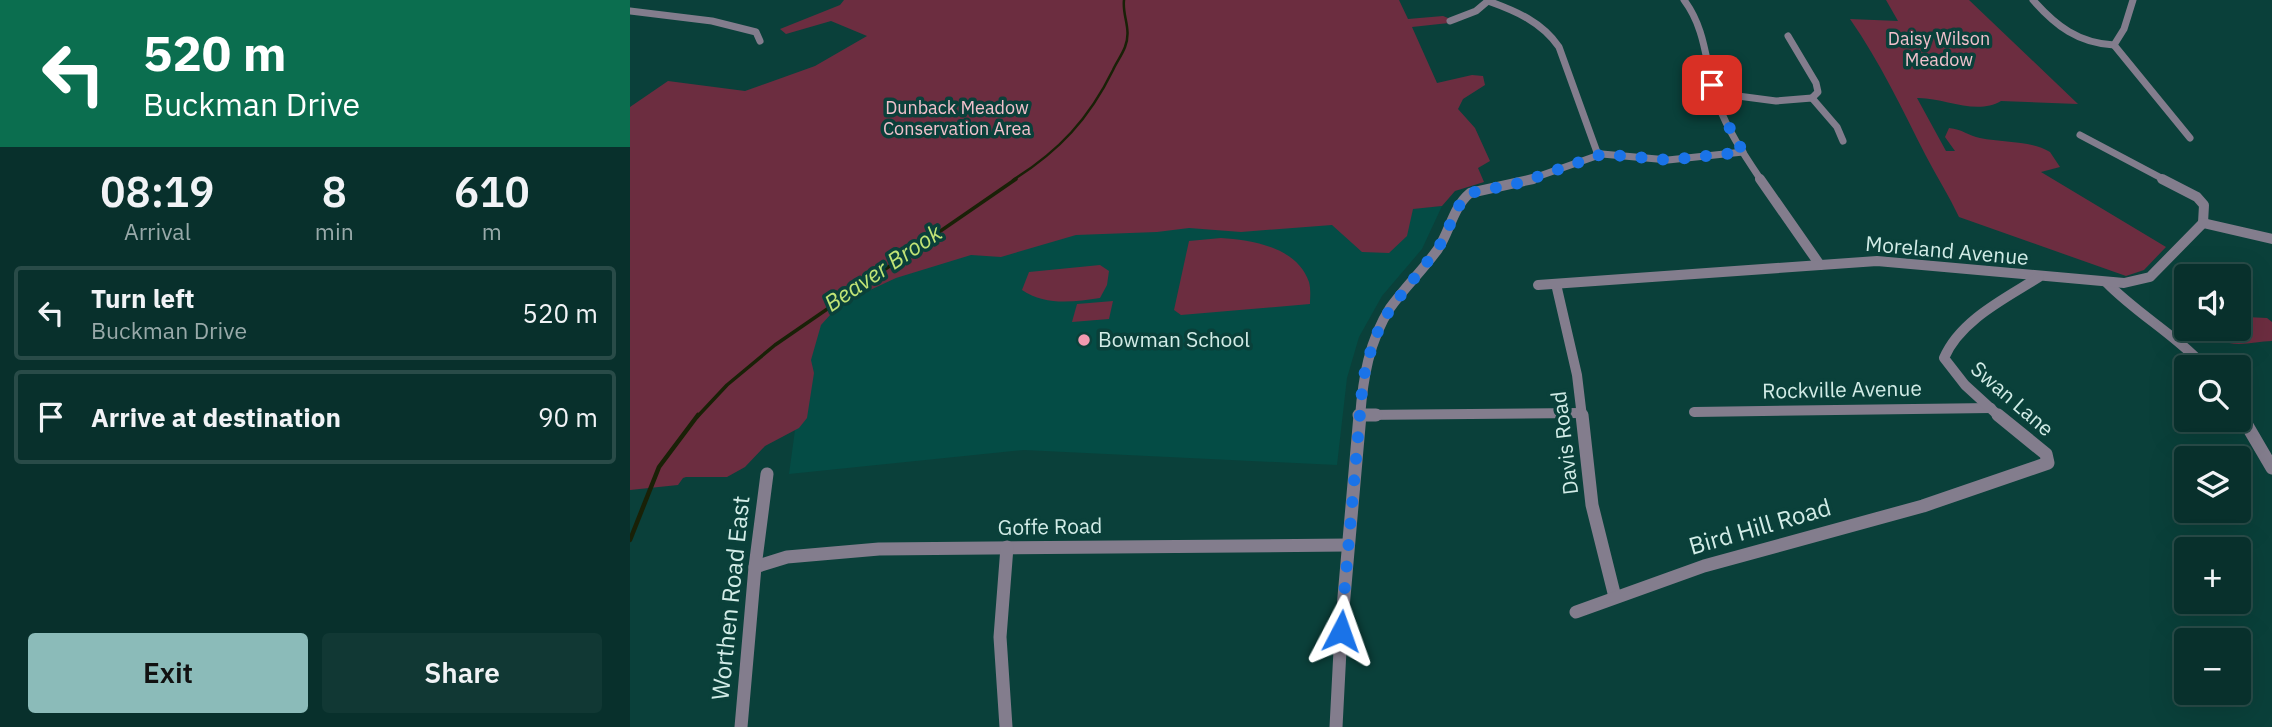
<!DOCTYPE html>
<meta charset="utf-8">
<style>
:root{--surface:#08302c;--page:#113834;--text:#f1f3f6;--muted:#98a9a9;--line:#294b48;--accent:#8bbbb9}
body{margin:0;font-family:"IBM Plex Sans",sans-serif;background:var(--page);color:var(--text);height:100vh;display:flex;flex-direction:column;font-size:26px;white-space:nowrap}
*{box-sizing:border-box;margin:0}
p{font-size:23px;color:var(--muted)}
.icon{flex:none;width:38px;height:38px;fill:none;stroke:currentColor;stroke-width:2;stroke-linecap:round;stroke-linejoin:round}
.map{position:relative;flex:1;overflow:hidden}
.panel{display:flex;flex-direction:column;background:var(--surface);width:630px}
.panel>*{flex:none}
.hud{background:#0b6e4f;color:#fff;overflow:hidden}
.controls{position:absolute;left:1544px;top:264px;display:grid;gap:14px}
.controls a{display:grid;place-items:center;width:77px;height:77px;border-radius:7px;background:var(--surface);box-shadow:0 7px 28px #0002,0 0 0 2px var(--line);font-size:35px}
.pin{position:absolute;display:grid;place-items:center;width:60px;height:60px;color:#fff;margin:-30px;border-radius:14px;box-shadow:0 4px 10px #0006}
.me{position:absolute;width:77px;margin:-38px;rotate:4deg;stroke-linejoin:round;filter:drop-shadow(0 0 5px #0008)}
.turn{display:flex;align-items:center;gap:24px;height:147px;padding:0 28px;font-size:32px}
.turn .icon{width:91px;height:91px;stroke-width:2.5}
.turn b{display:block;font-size:49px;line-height:60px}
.eta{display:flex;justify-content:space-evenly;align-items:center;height:119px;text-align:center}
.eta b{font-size:42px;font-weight:600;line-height:49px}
.primary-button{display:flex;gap:14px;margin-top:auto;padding:14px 28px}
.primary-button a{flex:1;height:80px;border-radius:7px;background:var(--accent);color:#111;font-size:28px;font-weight:600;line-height:80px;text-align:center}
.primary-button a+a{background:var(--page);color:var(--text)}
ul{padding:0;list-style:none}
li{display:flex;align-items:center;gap:21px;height:94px;margin:0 14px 10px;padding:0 14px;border:4px solid var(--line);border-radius:7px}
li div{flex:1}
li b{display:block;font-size:26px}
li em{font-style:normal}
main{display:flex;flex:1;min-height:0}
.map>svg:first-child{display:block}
.built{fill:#044c45}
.green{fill:#6c2d40}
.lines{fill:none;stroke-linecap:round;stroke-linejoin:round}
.stream-far2{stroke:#192107;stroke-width:2.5}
.stream-far1{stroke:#192107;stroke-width:3.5}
.stream{stroke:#192107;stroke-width:4.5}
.minor-far2{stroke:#837d8d;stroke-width:7}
.minor-far1{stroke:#837d8d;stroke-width:10}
.minor{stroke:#837d8d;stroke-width:13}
.route{stroke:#1a73e8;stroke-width:12;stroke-dasharray:0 21.6}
.poi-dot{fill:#f29ab0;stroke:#0a403a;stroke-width:2.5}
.labels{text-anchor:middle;stroke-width:7;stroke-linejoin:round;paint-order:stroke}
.far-park-label{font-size:18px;fill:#f1c1cc;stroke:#0a403a}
.street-label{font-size:21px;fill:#d2ece7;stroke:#0a403a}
.poi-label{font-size:21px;fill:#d2ece7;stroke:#0a403a;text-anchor:start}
.water-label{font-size:23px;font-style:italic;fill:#c1e476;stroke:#0a403a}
.near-street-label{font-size:24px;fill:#d2ece7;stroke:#0a403a}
</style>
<main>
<section class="panel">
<div class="hud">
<div class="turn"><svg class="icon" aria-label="left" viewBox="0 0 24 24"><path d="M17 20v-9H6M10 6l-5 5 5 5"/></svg><div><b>520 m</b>Buckman Drive</div></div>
</div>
<div class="eta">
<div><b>08:19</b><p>Arrival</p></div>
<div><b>8</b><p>min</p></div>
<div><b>610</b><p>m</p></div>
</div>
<ul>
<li><svg class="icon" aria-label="left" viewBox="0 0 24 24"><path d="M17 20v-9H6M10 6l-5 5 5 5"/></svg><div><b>Turn left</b><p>Buckman Drive</p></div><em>520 m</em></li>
<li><svg class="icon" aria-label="arrive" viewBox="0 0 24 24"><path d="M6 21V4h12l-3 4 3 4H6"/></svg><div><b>Arrive at destination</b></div><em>90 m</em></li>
</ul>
<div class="primary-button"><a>Exit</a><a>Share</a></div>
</section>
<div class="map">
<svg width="1642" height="727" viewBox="0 0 1642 727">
<rect width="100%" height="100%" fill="#0a403a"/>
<path class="built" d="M812 206 792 249 752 296 729 337 717 378 707 465 394 450 159 474 175 357 206 242 667 218Z"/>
<g class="green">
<path d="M214 0H769L778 19 813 16 828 22 782 27 807 83 842 75 853 76 855 85 833 99 828 109 845 128 860 161 848 168 854 182 825 191 812 206 783 209 777 236 759 253 732 252 702 225 611 232 559 228 527 232 446 235 371 257 341 255 266 278 210 304 191 325 181 360 184 373 177 418 169 428 135 446 115 467 97 477H56L53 478 48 485 0 490V107L38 81 115 91 185 66 237 36 201 21 156 34 150 29 210 5Z"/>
<path d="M1256 0H1339L1448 104 1371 101C1346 116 1313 97 1287 98L1316 151H1325L1315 137 1319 128C1332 129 1339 136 1350 138 1373 143 1400 140 1420 152L1430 167 1411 172 1536 247 1514 270 1496 276 1329 217C1319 196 1307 177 1296 156 1272 109 1250 62 1220 19L1268 21Z"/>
<path d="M591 238C622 240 667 247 679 282 681 289 680 298 680 304L551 315 544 310 559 241Z"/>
<path d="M470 265 479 271 477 285 470 298C444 302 415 306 392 290L399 272Z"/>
<path d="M483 301 479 319 442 322 447 304Z"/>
<path d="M1616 317 1637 318 1642 322V341C1628 341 1613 346 1599 343L1594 329H1608V319Z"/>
</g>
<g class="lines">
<path class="stream-far2" d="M383 180C429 151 459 119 483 70 486 63 492 55 495 47 502 29 492 16 494 0"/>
<path class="stream-far1" d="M67 417 97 385 145 345 386 179"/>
<path class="stream" d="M0 540 29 467 68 415"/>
<g class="minor-far2">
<path d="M1054 0C1078 32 1075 68 1088 104 1098 131 1115 156 1131 180"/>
<path d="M1403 0C1426 26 1448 43 1484 45"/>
<path d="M858 1C886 11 912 22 929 47L968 155"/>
<path d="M0 11 82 21 126 32 130 41"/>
<path d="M820 21 846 11 859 0"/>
<path d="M1158 36 1186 83 1188 92 1182 98"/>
<path d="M1484 45 1560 138"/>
<path d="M1484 45 1494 29 1503 0"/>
<path d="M1085 93 1146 101 1182 98 1207 127 1213 141"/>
<path d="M1450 135 1535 180"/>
<path d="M898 180 972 154 1038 160 1113 152"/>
</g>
<g class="minor-far1">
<path d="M1130 179 1190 265"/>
<path d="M1532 179 1567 197 1574 205 1573 223"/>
<path d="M1573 223 1642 239"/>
<path d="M1476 282C1507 314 1546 335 1576 368"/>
<path d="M926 284 947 375 952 417"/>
<path d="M908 285 1247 261 1494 283 1520 277 1573 223"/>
<path d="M1608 409 1612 417"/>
<path d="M1064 412 1361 408"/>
<path d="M729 415 951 413"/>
<path d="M730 417C733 378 739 341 760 308 775 287 793 270 808 249 820 231 823 207 840 193L903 179"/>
<path d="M1370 417 1335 385 1314 358C1330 320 1376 298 1409 277"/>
</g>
<g class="minor">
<path d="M729 415H746"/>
<path d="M952 415 962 505 985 597"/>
<path d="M1611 415 1642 468"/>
<path d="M125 567 157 557 249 549 717 545"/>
<path d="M946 612 1074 566 1293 506 1418 463 1416 454 1368 415"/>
<path d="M111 727 125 567 137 474"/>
<path d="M376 727 370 637 377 547"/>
<path d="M706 727 711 631 730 415"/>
</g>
</g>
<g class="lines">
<path class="route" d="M711 631 733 379 744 339 760 309 809 247 832 200 840 193 890 183 972 154 1038 160 1113 152 1092 114 1082 85"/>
</g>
<circle class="poi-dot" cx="454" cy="340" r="7"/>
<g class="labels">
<g class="far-park-label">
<text x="1309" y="45">Daisy Wilson<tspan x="1309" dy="21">Meadow</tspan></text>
<text x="327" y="114">Dunback Meadow<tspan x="327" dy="21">Conservation Area</tspan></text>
</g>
<g class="street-label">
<text transform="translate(1317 251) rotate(5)" y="7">Moreland Avenue</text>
<text transform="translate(1212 390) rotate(-1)" y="7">Rockville Avenue</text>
<text transform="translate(1382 399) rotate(41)" y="7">Swan Lane</text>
<text transform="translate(935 443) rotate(-97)" y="7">Davis Road</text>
<text transform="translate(420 527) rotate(-1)" y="7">Goffe Road</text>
</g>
<g class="poi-label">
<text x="468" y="347">Bowman School</text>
</g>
<g class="water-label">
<text transform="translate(253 268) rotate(-34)" y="8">Beaver Brook</text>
</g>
<g class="near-street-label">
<text transform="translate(1130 527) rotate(-16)" y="8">Bird Hill Road</text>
<text transform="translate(101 598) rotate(-84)" y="8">Worthen Road East</text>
</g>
</g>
</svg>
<div class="controls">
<a><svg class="icon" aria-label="sound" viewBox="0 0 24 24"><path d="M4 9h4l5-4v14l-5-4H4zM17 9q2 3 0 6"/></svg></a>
<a><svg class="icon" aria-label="search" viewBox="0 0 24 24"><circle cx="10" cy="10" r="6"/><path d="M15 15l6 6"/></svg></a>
<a><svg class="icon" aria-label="layers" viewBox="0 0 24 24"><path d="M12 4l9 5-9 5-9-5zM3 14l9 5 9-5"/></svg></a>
<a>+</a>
<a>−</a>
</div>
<div class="pin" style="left:1082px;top:85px;background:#d93025"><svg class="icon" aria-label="arrive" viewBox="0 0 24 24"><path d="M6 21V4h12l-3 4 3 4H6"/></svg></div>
<svg class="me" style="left:711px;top:631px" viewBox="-20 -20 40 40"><path d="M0-17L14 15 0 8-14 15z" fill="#1a73e8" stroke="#fff" stroke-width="4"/></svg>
</div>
</main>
